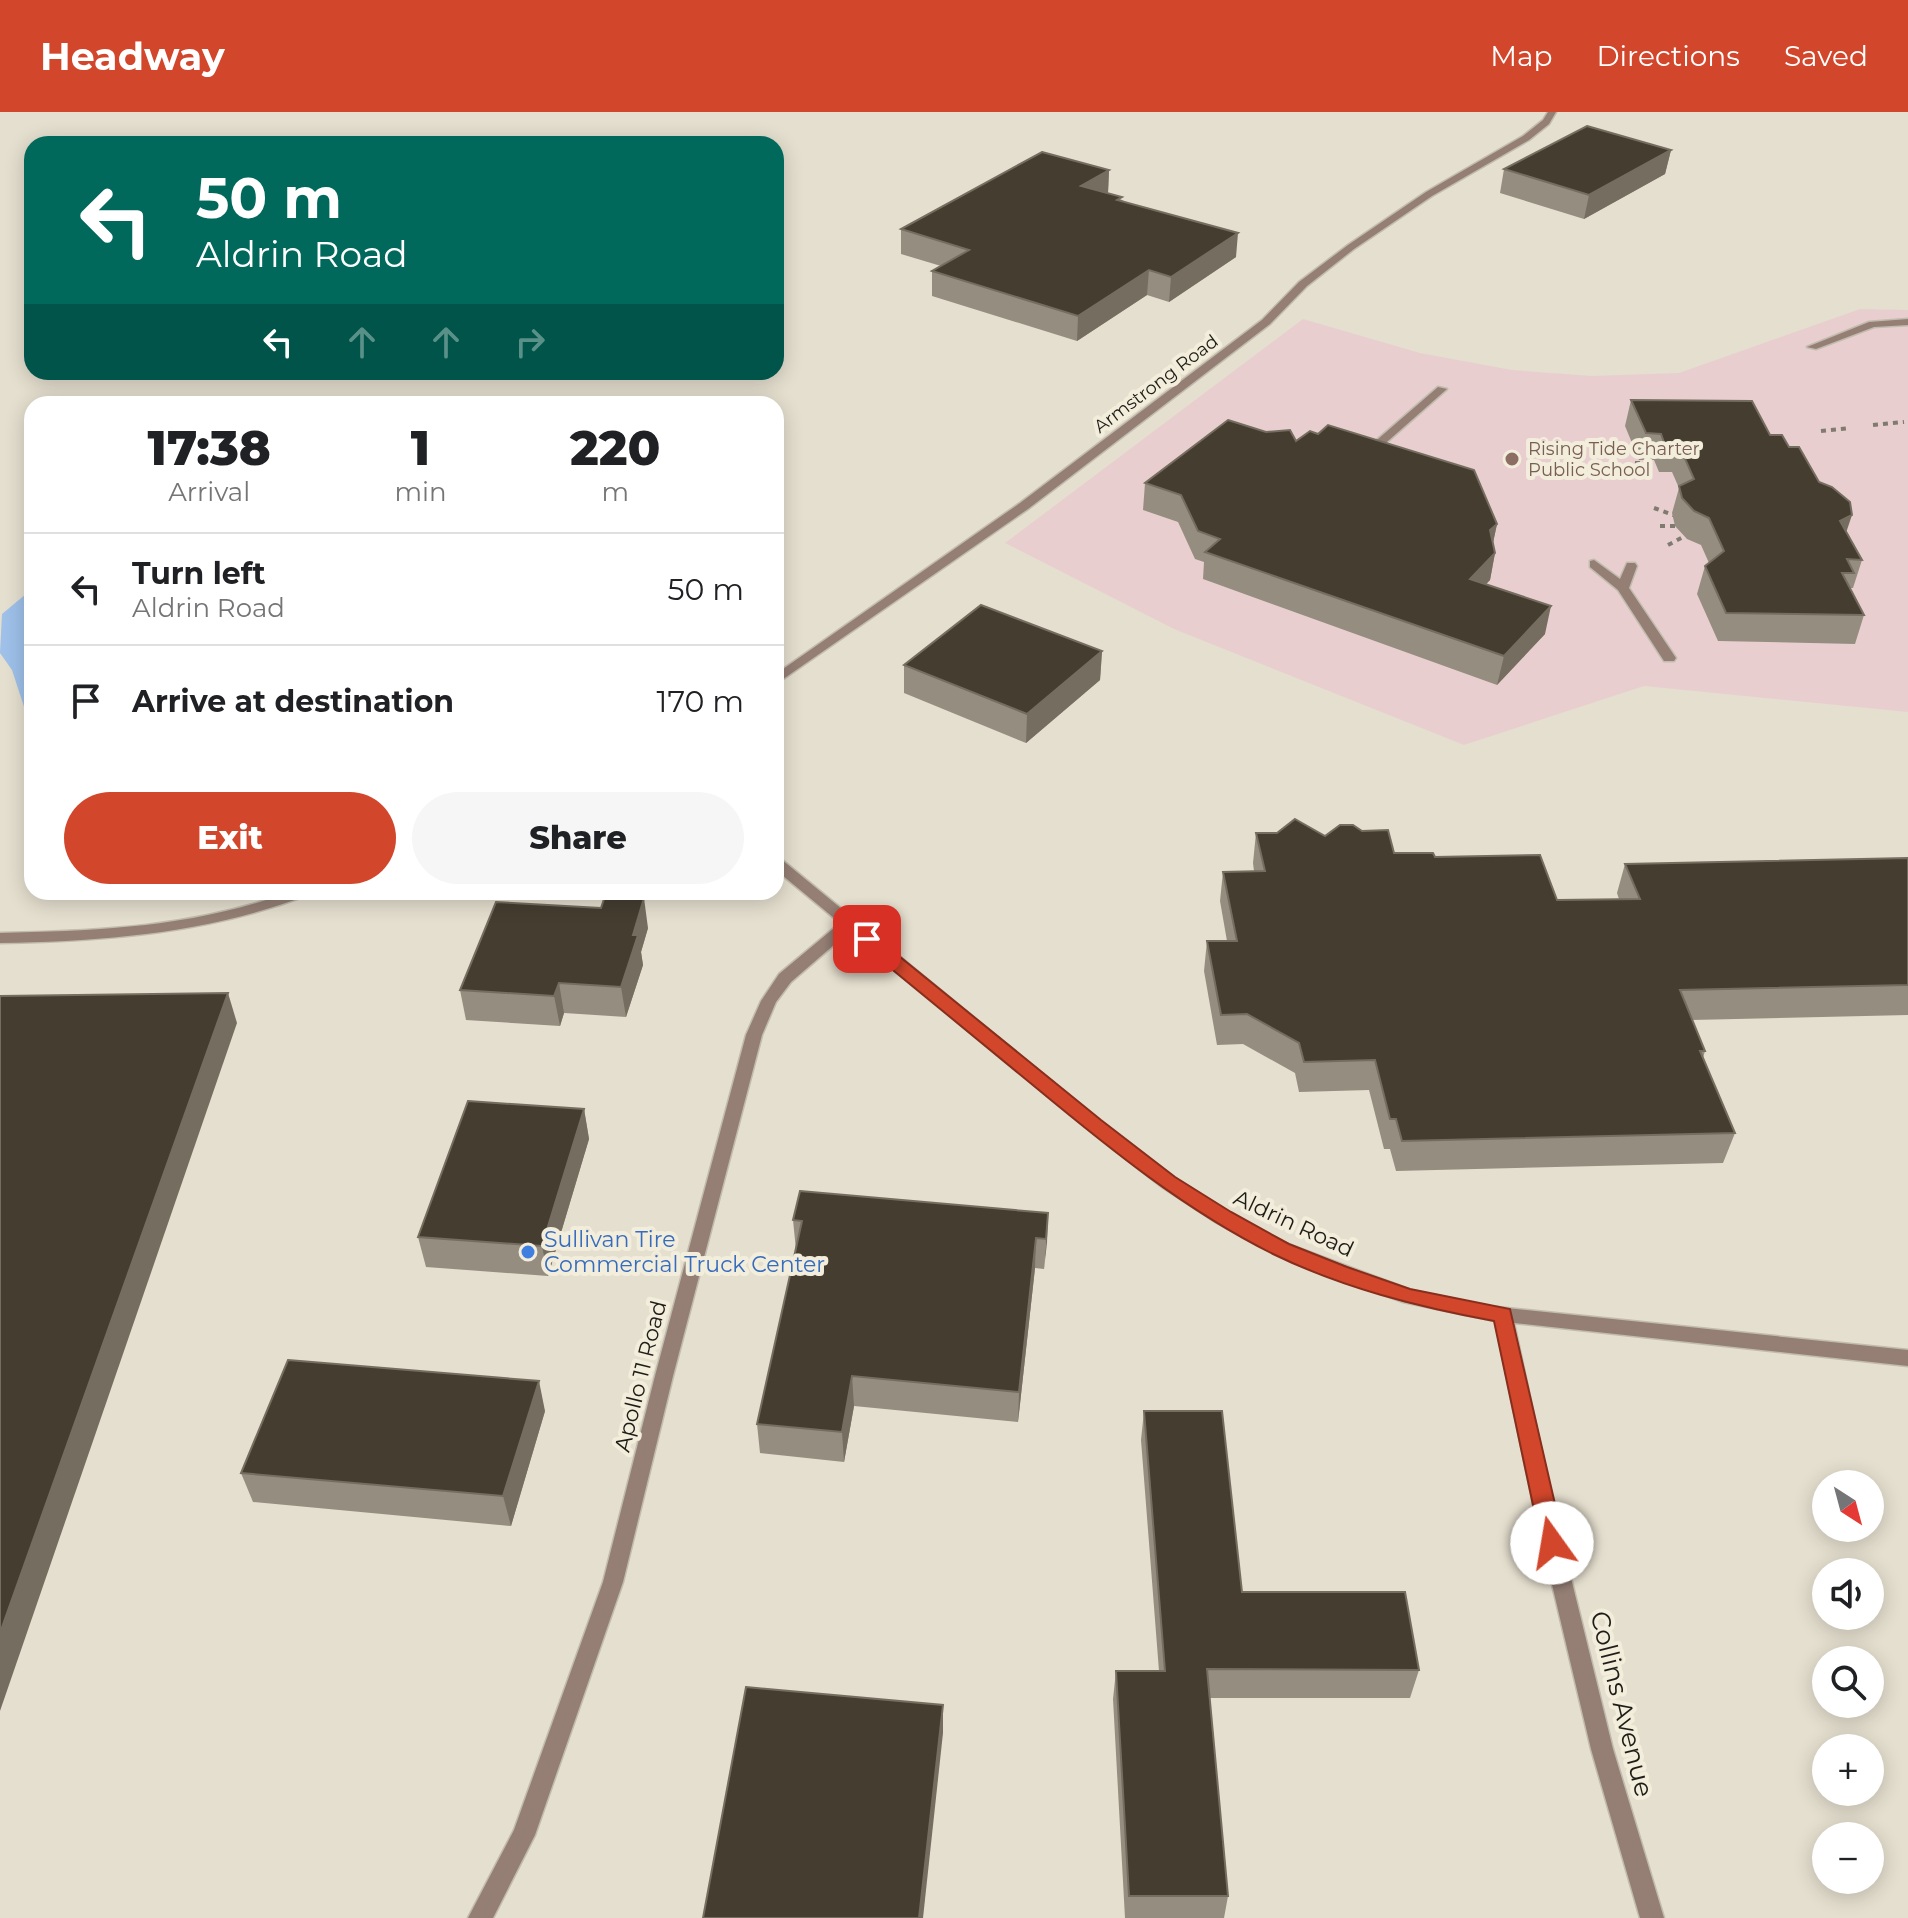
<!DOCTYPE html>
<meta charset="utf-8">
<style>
:root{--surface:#fff;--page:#f6f6f6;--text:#202124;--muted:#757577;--line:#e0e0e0;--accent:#d2462b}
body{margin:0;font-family:Montserrat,sans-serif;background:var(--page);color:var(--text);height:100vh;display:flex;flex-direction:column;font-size:30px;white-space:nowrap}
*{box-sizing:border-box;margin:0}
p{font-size:26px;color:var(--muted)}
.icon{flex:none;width:44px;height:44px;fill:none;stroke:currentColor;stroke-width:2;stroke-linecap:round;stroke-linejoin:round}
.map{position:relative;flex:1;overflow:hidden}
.details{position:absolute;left:24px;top:284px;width:760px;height:504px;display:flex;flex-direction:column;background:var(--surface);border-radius:24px;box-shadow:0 4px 20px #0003}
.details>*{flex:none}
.guide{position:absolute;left:24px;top:24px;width:760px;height:244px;border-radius:24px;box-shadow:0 4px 20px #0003;background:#00695c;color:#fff;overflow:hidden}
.needle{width:52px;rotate:144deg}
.fabs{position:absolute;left:1812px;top:1358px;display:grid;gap:16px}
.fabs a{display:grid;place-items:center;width:72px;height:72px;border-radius:50%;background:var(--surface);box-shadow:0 4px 20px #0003;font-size:40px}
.pin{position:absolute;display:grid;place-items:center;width:68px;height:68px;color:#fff;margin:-34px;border-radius:16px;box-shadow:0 4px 12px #0006}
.me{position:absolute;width:88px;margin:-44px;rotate:347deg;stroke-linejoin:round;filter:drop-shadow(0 0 6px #0008)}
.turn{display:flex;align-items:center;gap:28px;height:168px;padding:0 40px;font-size:36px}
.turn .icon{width:104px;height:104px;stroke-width:2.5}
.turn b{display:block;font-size:56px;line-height:68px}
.lanes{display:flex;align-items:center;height:76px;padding:0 40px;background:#0003;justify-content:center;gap:40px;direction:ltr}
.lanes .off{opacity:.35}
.eta{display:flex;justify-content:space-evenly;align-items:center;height:136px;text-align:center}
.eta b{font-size:48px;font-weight:800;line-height:56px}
.button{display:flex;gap:16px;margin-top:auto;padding:16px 40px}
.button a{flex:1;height:92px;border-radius:48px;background:var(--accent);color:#fff;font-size:32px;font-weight:800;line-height:92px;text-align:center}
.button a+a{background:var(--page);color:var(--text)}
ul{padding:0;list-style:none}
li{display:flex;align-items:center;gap:24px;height:112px;padding:0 40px;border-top:2px solid var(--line)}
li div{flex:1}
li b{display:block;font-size:30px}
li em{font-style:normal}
header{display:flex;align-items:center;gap:48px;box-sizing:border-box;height:112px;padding:0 40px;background:var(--accent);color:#fff}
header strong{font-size:38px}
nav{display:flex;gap:44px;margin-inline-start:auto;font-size:28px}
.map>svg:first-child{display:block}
.education{fill:#e9ced0}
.water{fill:#9ec0e9}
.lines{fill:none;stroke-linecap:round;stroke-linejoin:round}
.lane-casing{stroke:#c1bcae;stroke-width:3}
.street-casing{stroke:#c1bcae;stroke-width:3}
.path{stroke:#7f7b70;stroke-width:4;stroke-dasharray:5 5;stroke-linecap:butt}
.lane{fill:#957f75;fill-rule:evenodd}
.street{fill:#957f75;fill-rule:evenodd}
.wall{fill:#958e80}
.shaded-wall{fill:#756e60}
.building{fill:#453d30;stroke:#756e60;stroke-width:2}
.route{fill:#d2462b;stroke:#882e1c;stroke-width:2}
.education-dot{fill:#8d6e63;stroke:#f3eddc;stroke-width:3}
.shop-dot{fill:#3f7fe0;stroke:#f3eddc;stroke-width:3}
.labels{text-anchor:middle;stroke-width:8;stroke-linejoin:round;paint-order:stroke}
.far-street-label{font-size:18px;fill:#1e1c16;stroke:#f3eddc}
.far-education-label{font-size:18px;fill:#785e54;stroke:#f3eddc;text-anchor:start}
.street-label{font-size:22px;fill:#1e1c16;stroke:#f3eddc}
.shop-label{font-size:22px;fill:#366cbe;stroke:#f3eddc;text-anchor:start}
.near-street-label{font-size:26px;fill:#1e1c16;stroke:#f3eddc}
</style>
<header>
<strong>Headway</strong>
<nav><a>Map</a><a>Directions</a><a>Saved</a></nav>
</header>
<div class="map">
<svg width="1908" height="1806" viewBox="0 0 1908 1806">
<rect width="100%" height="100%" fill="#e5dfcf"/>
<path class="education" d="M1860 197 1908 198V600L1644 574 1464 633 1174 517 1005 431 1303 207 1420 241 1512 258 1592 264 1679 261Z"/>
<path class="water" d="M32 477V619L12 558 0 541 2 502Z"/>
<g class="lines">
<g class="lane-casing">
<g id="lane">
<path d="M1908 207V213L1874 215 1816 237 1807 235 1869 210Z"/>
<path d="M1438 275 1447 277 1371 344H1363V340Z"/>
<path d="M1594 448 1620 467 1627 451H1635L1637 454 1629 476 1676 546 1674 549H1664L1618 478 1590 455V449Z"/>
</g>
</g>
<g class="street-casing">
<g id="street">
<path d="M1548 0H1556L1549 12 1529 28 1432 84 1354 137 1307 174 1270 212 1028 397 776 572V562L1020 391 1262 208 1299 170 1348 133 1426 80 1523 24 1543 8Z"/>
<path d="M776 745 781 747 1100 1009 1174 1065 1229 1101 1288 1132 1411 1178 1487 1194 1908 1238V1254L1514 1211 1555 1401 1613 1637 1664 1806H1640L1591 1637 1535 1401 1495 1209 1403 1190 1276 1142 1217 1111 1162 1075 1088 1017 850 819 791 870 776 890 762 923 673 1264 623 1470 535 1723 493 1806H468L514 1718 603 1470 655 1264 746 923 761 889 779 862 840 811 776 758Z"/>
<path d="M289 780H310L308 783C208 821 107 829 0 831V821C98 819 196 815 289 780Z"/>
</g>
</g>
<g class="path">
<path d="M1873 313 1904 310"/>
<path d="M1821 319 1850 316"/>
<path d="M1635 351H1655"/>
<path d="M1654 396 1676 404"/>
<path d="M1660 414H1675"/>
<path d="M1668 433 1685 424"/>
</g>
<use href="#lane" class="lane"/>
<use href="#street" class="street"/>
</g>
<g class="wall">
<path d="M1671 38 1665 62 1584 107 1500 81 1504 57Z"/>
<path d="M1109 58 1108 81 1236 145 1169 190 1147 183 1077 229 932 184V159L941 154 901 142V117Z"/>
<path d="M1631 288 1770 323 1789 335 1847 420 1862 448 1853 476H1850L1864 503 1855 532 1718 529 1697 482 1705 454 1709 451 1701 433 1687 427 1675 414 1672 401 1679 376 1672 360H1659L1654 348H1639L1625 314Z"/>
<path d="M1296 329 1497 412 1493 431 1495 441 1490 468 1486 472 1545 522 1497 573 1203 467 1204 450 1195 447 1178 410 1143 398 1145 371Z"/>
<path d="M1102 539 1100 568 1026 631 904 581V553Z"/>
<path d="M1256 721 1325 724 1394 741 1435 745 1557 788 1619 787 1617 781 1625 752 1908 746V903L1692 908 1705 939 1703 946 1735 1021 1723 1051 1396 1059 1390 1037H1384L1369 978 1299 980 1295 961 1243 932 1217 933 1204 859 1207 829H1227L1220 789 1223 760 1254 759 1253 751Z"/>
<path d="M648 816 641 840 643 853 626 905 564 901 560 914 466 908 460 878Z"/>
<path d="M584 997 589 1027 548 1164 426 1155 418 1125Z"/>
<path d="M1048 1101 1044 1157 1035 1156 1018 1310 854 1294 844 1350 760 1341 757 1312 796 1138 793 1108Z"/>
<path d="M545 1299 511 1414 253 1390 241 1361Z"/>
<path d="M1144 1299 1242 1480 1419 1558 1410 1586H1210L1228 1784 1224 1806H1125L1113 1587 1116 1559H1159L1141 1328Z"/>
</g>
<g class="shaded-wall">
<path d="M1671 38 1665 62 1584 107 1589 83Z"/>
<path d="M1109 58 1108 81 1081 74Z"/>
<path d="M1238 121 1236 145 1169 190 1171 165Z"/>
<path d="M1149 158 1147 183 1077 229 1078 204Z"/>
<path d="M1852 403 1843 430 1840 409Z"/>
<path d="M1497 412 1491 440 1490 418Z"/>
<path d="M1495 441 1490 468 1464 495 1470 467Z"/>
<path d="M1551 494 1545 522 1497 573 1504 544Z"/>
<path d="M1102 539 1100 568 1026 631 1027 602Z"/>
<path d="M644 786 648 816 641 840 643 853 626 905 621 875 633 823Z"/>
<path d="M559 871 564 901 560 914 554 884Z"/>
<path d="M228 881 237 911 0 1599V1521Z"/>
<path d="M584 997 589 1027 548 1164 542 1134Z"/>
<path d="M1048 1101 1047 1131 1044 1157 1046 1127Z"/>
<path d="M1036 1126 1035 1156 1018 1310 1019 1280Z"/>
<path d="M852 1264 854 1294 844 1350 842 1320Z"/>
<path d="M539 1269 545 1299 511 1414 503 1384Z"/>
<path d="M943 1593V1621L923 1806H919Z"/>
</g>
<g class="building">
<path d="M1587 14 1671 38 1589 83 1504 57Z"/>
<path d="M1042 40 1109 58 1081 74 1122 85 1117 88 1238 121 1171 165 1149 158 1078 204 932 159 969 138 901 117Z"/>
<path d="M1631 288 1752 289 1770 323H1782L1789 335H1799L1819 370 1832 375 1850 390 1852 403 1840 409 1862 448 1847 447 1854 461H1842L1864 503 1726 501 1705 454 1724 439 1709 406 1694 399 1682 386 1679 374 1694 367 1679 333H1665L1661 322 1646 321Z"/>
<path d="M1228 308 1266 320 1290 318 1296 329 1310 319 1318 322 1328 313 1474 358 1497 412 1490 418 1495 441 1470 467 1551 494 1504 544 1205 440 1220 427 1198 419 1181 383 1145 371Z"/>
<path d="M981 493 1102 539 1027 602 904 553Z"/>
<path d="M1295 707 1325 724 1340 713H1353L1362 719 1388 718 1394 741H1433L1435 745 1540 743 1557 788 1640 787 1625 752 1908 746V873L1680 878 1705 939H1700L1735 1021 1402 1029 1396 1007H1390L1375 948 1304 950 1299 931 1247 902 1221 903 1207 829H1237L1223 760 1265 759 1256 721H1277Z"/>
<path d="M605 784 644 786 633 823H638L621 875 559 871 554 884 460 878 496 790 601 796Z"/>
<path d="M228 881 0 1521V884Z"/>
<path d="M468 989 584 997 542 1134 418 1125Z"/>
<path d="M800 1079 1048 1101 1046 1127 1036 1126 1019 1280 852 1264 842 1320 757 1312 802 1109 793 1108Z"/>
<path d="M288 1248 539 1269 503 1384 241 1361Z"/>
<path d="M1144 1299H1222L1242 1480H1405L1419 1558 1207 1557 1228 1784H1129L1116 1559H1165Z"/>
<path d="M746 1575 943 1593 919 1806H703Z"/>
</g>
<path class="route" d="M867 821 873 823 1101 1008 1175 1065 1231 1100 1289 1132 1347 1155 1410 1177 1510 1197 1564 1431 1560 1438 1552 1441 1544 1438 1541 1431 1494 1209C1418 1195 1343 1176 1273 1142 1185 1098 1110 1037 1034 974 976 927 918 879 860 831L858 827 860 823Z"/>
<circle class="education-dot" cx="1512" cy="347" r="8"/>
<circle class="shop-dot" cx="528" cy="1140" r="8"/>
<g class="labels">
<g class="far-street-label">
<text transform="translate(1156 272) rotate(-37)" y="6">Armstrong Road</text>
</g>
<g class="far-education-label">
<text x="1528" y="343">Rising Tide Charter<tspan x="1528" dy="21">Public School</tspan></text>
</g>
<g class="street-label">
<text transform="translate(1294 1111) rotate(25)" y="8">Aldrin Road</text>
<text transform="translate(640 1264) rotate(-76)" y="8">Apollo 11 Road</text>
</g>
<g class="shop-label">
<text x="544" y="1135">Sullivan Tire<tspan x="544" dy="25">Commercial Truck Center</tspan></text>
</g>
<g class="near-street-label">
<text transform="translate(1622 1592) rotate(76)" y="9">Collins Avenue</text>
</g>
</g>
</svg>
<div class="fabs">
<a><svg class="needle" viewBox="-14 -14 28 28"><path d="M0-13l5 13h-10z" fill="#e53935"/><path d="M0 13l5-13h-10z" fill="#757577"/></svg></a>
<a><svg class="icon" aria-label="sound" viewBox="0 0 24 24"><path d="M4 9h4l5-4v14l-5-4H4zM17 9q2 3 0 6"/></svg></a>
<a><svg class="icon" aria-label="search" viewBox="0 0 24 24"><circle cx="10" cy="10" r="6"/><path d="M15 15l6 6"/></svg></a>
<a>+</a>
<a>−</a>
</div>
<div class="pin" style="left:867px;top:827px;background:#d93025"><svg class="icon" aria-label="arrive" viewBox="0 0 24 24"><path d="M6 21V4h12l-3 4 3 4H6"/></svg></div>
<svg class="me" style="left:1552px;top:1431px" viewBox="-20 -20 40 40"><circle r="19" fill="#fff"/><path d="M0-13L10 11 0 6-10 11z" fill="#d2462b"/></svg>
<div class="guide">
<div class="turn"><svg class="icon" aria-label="left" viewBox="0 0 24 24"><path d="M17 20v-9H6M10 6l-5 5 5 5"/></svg><div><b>50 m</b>Aldrin Road</div></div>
<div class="lanes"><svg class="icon" aria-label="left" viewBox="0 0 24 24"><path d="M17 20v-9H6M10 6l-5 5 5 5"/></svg><svg class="icon off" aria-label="ahead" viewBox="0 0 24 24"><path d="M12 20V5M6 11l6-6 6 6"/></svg><svg class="icon off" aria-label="ahead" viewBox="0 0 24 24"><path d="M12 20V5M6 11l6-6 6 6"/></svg><svg class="icon off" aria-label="right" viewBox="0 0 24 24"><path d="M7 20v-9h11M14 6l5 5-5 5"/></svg></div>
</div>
<section class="details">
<div class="eta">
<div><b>17:38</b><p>Arrival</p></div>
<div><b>1</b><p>min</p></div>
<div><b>220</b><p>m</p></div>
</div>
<ul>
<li><svg class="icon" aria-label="left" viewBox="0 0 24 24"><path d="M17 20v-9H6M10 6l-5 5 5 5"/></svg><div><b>Turn left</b><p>Aldrin Road</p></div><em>50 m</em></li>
<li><svg class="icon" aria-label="arrive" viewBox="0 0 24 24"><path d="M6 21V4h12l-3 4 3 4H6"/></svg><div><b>Arrive at destination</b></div><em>170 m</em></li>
</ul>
<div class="button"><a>Exit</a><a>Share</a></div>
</section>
</div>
